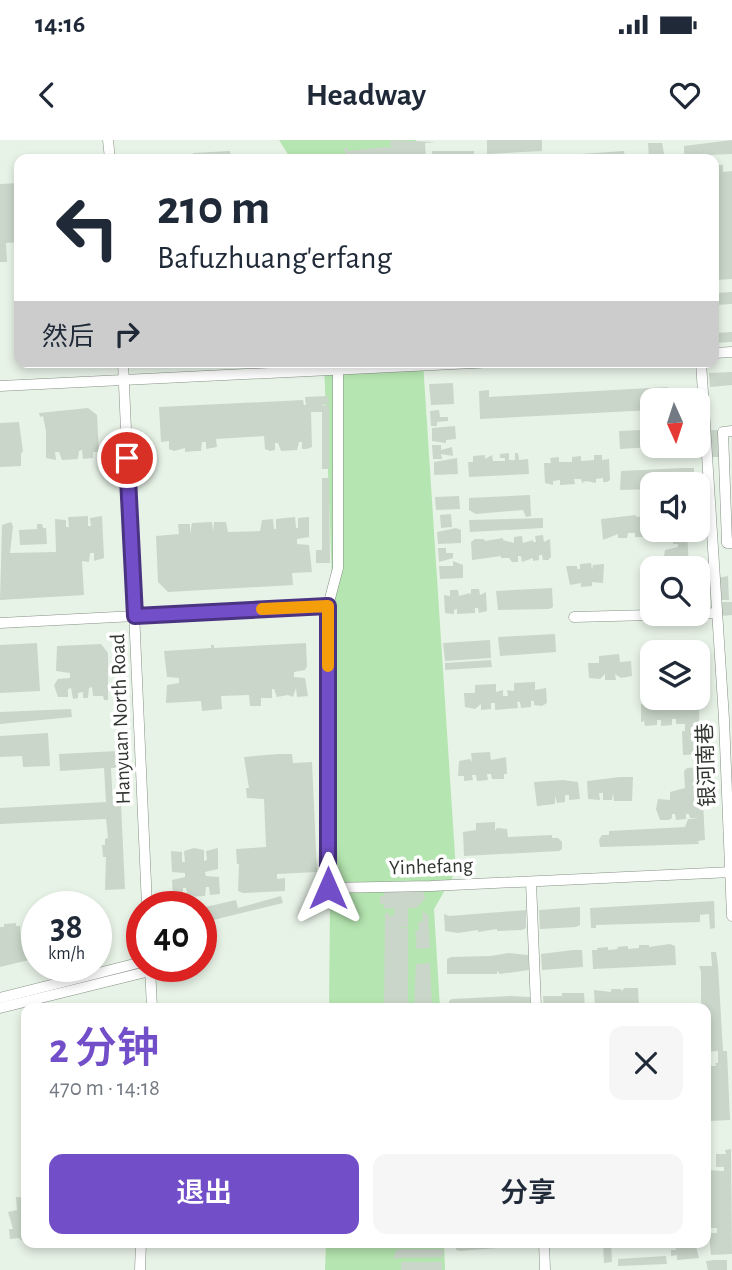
<!DOCTYPE html>
<html lang="zh">
<meta charset="utf-8">
<style>
:root{--surface:#fff;--page:#f6f6f7;--text:#1f2937;--muted:#747a83;--accent:#724fc8}
body{margin:0;font-family:"Alegreya Sans","Noto Sans SC",sans-serif;background:var(--page);color:var(--text);height:100vh;display:flex;flex-direction:column;font-size:26px;white-space:nowrap}
*{box-sizing:border-box;margin:0}
p{font-size:23px;color:var(--muted)}
.icon{flex:none;width:38px;height:38px;fill:none;stroke:currentColor;stroke-width:2;stroke-linecap:round;stroke-linejoin:round}
.map{position:relative;flex:1;overflow:hidden}
.panel{position:absolute;left:21px;top:863px;width:690px;height:245px;display:flex;flex-direction:column;background:var(--surface);border-radius:14px;box-shadow:0 4px 10px #0003}
.panel>*{flex:none}
.banner{position:absolute;left:14px;top:14px;width:705px;height:214px;border-radius:14px;box-shadow:0 4px 10px #0003;background:#fff;color:var(--text);overflow:hidden}
.needle{width:46px;rotate:177deg}
.fabs{position:absolute;left:640px;top:248px;display:grid;gap:14px}
.fabs a{display:grid;place-items:center;width:70px;height:70px;border-radius:14px;background:var(--surface);box-shadow:0 4px 10px #0003;font-size:35px}
.speed{position:absolute;left:21px;top:751px;display:flex;gap:14px;font-size:35px;font-weight:700;text-align:center}
.speed>*{display:grid;place-content:center;width:91px;height:91px;border-radius:50%;background:var(--surface);box-shadow:0 4px 10px #0003;line-height:1}
.speed small{font-size:18px;font-weight:400}
.speed .limit{border:10px solid #d22;background:#fff;color:#111}
.pin{position:absolute;display:grid;place-items:center;width:60px;height:60px;color:#fff;margin:-30px;border:4px solid #fff;border-radius:50%;box-shadow:0 2px 7px #0007}
.me{position:absolute;width:77px;margin:-38px;rotate:0deg;stroke-linejoin:round;filter:drop-shadow(0 0 5px #0008)}
.turn{display:flex;align-items:center;gap:24px;height:147px;padding:0 28px;font-size:32px}
.turn .icon{width:91px;height:91px;stroke-width:2.5}
.turn b{display:block;font-size:49px;line-height:60px}
.then{display:flex;align-items:center;height:66px;padding:0 28px;background:#0003;gap:14px;font-size:26px}
.round{display:grid;place-items:center;flex:none;width:74px;height:74px;border-radius:14px;background:var(--page)}
.overview{display:flex;align-items:center;justify-content:space-between;height:119px;padding:0 28px}
h1{font-size:42px;font-weight:600;line-height:52px;color:var(--accent)}
.primary-button{display:flex;gap:14px;margin-top:auto;padding:14px 28px}
.primary-button a{flex:1;height:80px;border-radius:14px;background:var(--accent);color:#fff;font-size:28px;font-weight:600;line-height:80px;text-align:center}
.primary-button a+a{background:var(--page);color:var(--text)}
.status{display:flex;justify-content:space-between;align-items:center;height:49px;padding:0 35px;background:var(--surface);direction:ltr}
.status svg{height:19px;fill:currentColor}
header{display:flex;justify-content:space-between;align-items:center;height:91px;padding:0 28px;background:var(--surface);font-size:32px;font-weight:600}
.map>svg:first-child{display:block}
.green{fill:#b5e5b0}
.building{fill:#cad6c9}
.lines{fill:none;stroke-linecap:round;stroke-linejoin:round}
.minor-casing{stroke:#869085;stroke-width:11}
.minor{stroke:#fff;stroke-width:10}
.route-casing{stroke:#4a3382;stroke-width:18}
.route{stroke:#724fc8;stroke-width:12}
.slow{stroke:#f59e0b;stroke-width:12}
.labels{text-anchor:middle;stroke-width:7;stroke-linejoin:round;paint-order:stroke}
.street-label{font-size:21px;fill:#323631;stroke:#fff}
</style>
<div class="status"><b>14:16</b><svg viewBox="0 0 49 12"><path d="M0 12V9h3v3zM5 12V6h3v6zM10 12V3h3v9zM15 12V0h3v12zM26 1h20v11H26zM47 4h2v5h-2z"/></svg></div>
<header><svg class="icon" aria-label="back" viewBox="0 0 24 24"><path d="M15 5l-7 7 7 7"/></svg>Headway<svg class="icon" aria-label="heart" viewBox="0 0 24 24"><path d="M12 20l-8-8c-3-5 5-10 8-4 3-6 11-1 8 4z"/></svg></header>
<div class="map">
<svg width="732" height="1130" viewBox="0 0 732 1130">
<rect width="100%" height="100%" fill="#e8f3e7"/>
<g class="green">
<path d="M279 0H416V19H291Z"/>
<path d="M324 222H423L456 731 434 769 440 868H329L333 467Z"/>
<path d="M326 1103H444L445 1130H325Z"/>
</g>
<g class="building">
<path d="M390 0 436 2 425 3 426 19H347L344 8H348V11L385 7 391 8Z"/>
<path d="M487 0H542V11L487 14Z"/>
<path d="M732 0V14L684 16V6Z"/>
<path d="M648 3H662L665 19H649Z"/>
<path d="M230 11 231 19H194L193 13Z"/>
<rect x="432" y="11" width="42" height="8"/>
<path d="M624 11 625 19H567L566 15Z"/>
<path d="M278 14 285 19H241V17H272Z"/>
<path d="M714 25H723V32L732 31V139L714 140Z"/>
<path d="M19 43V102L6 103 7 122H0V44Z"/>
<path d="M732 152V164L714 165V153Z"/>
<path d="M732 192V202L714 203V193Z"/>
<path d="M732 232V245L710 247 709 233Z"/>
<path d="M453 243 454 264 431 265 429 244Z"/>
<path d="M667 247 678 256V261H653V270L480 279 479 251 489 250V257Z"/>
<path d="M328 256 329 264 321 265 329 266V329H322V272H311L312 307 307 309H302V302H299L297 310 281 311 278 303H275V310L270 311 265 309 264 296 216 299 217 307 206 309V302H202L201 311H196L185 312V308L174 311 169 309V301L161 302 159 267 303 260 304 265H306L305 257Z"/>
<path d="M88 268 97 275 99 312H93V318L83 319 82 310 79 311 78 319 62 320 59 312H55L56 320 46 318V291L43 276 40 277 39 273Z"/>
<path d="M439 270 440 277H448V281L437 282V286H431L430 271Z"/>
<path d="M19 282 23 312 21 313V326L0 327V283Z"/>
<path d="M455 286 456 299 446 300V303L432 301V288Z"/>
<path d="M643 290H653V307L620 309 619 291Z"/>
<path d="M710 290H719L721 317H711Z"/>
<path d="M432 305H441V310L452 307 453 316 441 314 442 319H433Z"/>
<path d="M509 313V320H515V313H518L519 320 528 319 529 334 469 337 468 322H473V316L485 315V319L492 315 493 321H505V318H500V314Z"/>
<path d="M594 315H602V320L609 319 610 340 607 342H603V338L596 339V343L586 341 582 343 581 339H574L575 344 560 345V340L553 341V345L545 343 544 323H551L550 318 559 317V322H572V317L581 316V321L594 320Z"/>
<path d="M457 318 458 334 434 335V322Z"/>
<path d="M684 328H694V345H653V349L620 350 621 331Z"/>
<path d="M322 338H329L330 423H316V410H322Z"/>
<path d="M530 355 531 376 526 377 523 370 476 374 469 370V358Z"/>
<path d="M459 356 460 369 436 370 435 357Z"/>
<path d="M451 374 452 387 441 388 440 375Z"/>
<path d="M636 375V377L653 376 655 396 646 398 644 390V397H635V393H628L627 398H618V394L603 400 601 379Z"/>
<path d="M88 376V386H91L90 378 102 376 104 418 94 421V413H90L89 422 82 421 84 455 0 460 2 385 11 382 13 386 10 413 56 412 55 379 66 380V387H69L68 377Z"/>
<path d="M295 377 296 388H298V378L309 377V397L297 399V404L309 405 312 432 292 433 293 445 168 452 158 442 156 396 179 394 178 384H190V394L192 383 212 382 213 392 214 382H226L228 392 260 391 262 380 273 379 274 389H276V379Z"/>
<path d="M543 378V388L470 392 469 380Z"/>
<path d="M37 384H42L43 388H46L47 404 20 405 19 390 37 389Z"/>
<path d="M456 388 461 390V403L438 404 437 392Z"/>
<path d="M678 390H687L689 429H670L668 417 664 416 665 410 678 407V404H673V395H679Z"/>
<path d="M543 395 544 402 550 399 551 417 548 420H543L542 415H539V420L533 421V418L522 422 521 416H518V422H512L509 418H501V416L472 420 471 402 475 399H484L485 401 503 398V400L514 403V397L522 396 523 403 533 400V402H536L535 396Z"/>
<path d="M438 408H446V413H453V418L439 422Z"/>
<path d="M453 421 463 425V438L440 439 439 426H453Z"/>
<path d="M591 423 592 430 593 425 604 424 603 443 592 442V446L581 447V443L570 445 566 426H577V429H580V424Z"/>
<path d="M728 436 729 460H720L718 438Z"/>
<path d="M552 448 553 467 549 469 498 470 496 451Z"/>
<path d="M471 449H479L480 455 486 452 487 471 479 473 478 468H475V473L457 474V469L454 470V474L445 473 444 455 450 456V450H458L459 456 470 453 471 455Z"/>
<path d="M721 462H732V475L722 476Z"/>
<path d="M555 494 556 512 500 516 498 497Z"/>
<path d="M490 500 491 518 445 521 443 503Z"/>
<path d="M37 503 40 551 0 553V505Z"/>
<path d="M306 503 307 526 305 530 294 532V537L305 538 308 556 297 557 296 548 293 557 288 555 277 557 274 549H272V558H261V566H250L249 555 221 556 222 569 202 571 201 561 166 563 167 545 179 543V538L167 537 164 511 211 508V505H214V508Z"/>
<path d="M101 504 108 513V560H104L103 556H93L92 547 89 548 88 558H83V552L78 553V558L73 559 71 548 68 549V557H58L54 545 58 539 70 538V533L56 531 57 506Z"/>
<path d="M619 514 620 522 631 521 632 536 621 538 615 534 616 540H605V534L600 539 589 538 588 523H599V516Z"/>
<path d="M491 520 492 527 445 530V523Z"/>
<path d="M535 542V550L546 548 547 563 542 566 534 565V561H531V567L521 568 520 562H517L518 568 495 570V563H491V569L481 570V564L475 569 465 567 464 553H475V545L496 544V552L503 550V556H508L507 550 514 551V543Z"/>
<path d="M656 558H675V565L691 563V566L699 565 700 614 683 615 682 591H685V584H676V579H672V585L661 586V580H657V585L645 586 644 581 641 582V564L656 566Z"/>
<path d="M71 569 72 577 0 584V572Z"/>
<path d="M48 593 50 626 23 627 22 616 0 617V596Z"/>
<path d="M117 611 118 628H111L113 665 121 664 125 749 105 750 106 717H103L102 705H105V699L108 698 106 679 0 684V668L106 662 104 628 60 631 59 614Z"/>
<path d="M490 612 491 620 506 617 507 634H504V639H492L491 634H487L488 640 477 641 476 635H472L473 640 464 641V636H458L459 621 470 619 472 622 471 613Z"/>
<path d="M278 614H292L293 623 312 622 317 732 277 734V739L285 738V751L243 753 238 751 239 724H237L236 709 266 707 264 659 247 658 246 648H249L244 617Z"/>
<path d="M701 627 705 700 698 701 699 704 600 707 599 700 602 695H609V691L685 687 688 679H699L690 678 689 674H686V679L676 680 675 674H672V678L669 680H660L656 669 658 659 670 660V652L685 648 684 631 687 628Z"/>
<path d="M620 637H633L632 661H614L613 653 612 660H603V653H599L600 660 588 659 587 641Z"/>
<path d="M563 640 578 642 580 659 569 660V655H565V662L557 663 555 656V664L537 666 534 642Z"/>
<path d="M495 682V691L497 688 507 689 508 697 552 695V698H558L562 702V709L559 711 464 716 463 692 476 690V683Z"/>
<path d="M194 708 204 710V721L207 720 206 711 218 708V729L205 732 206 736 219 737 220 754 210 755 209 747H206L205 756 188 757 186 748H183V756L173 757 172 740 185 737V733L172 732 171 711 182 712V722H185L184 711Z"/>
<path d="M384 750H423L425 758 417 768H408V787H397L408 788V868H384L385 773H389L390 777 394 775V768L384 769V764H380V756H384Z"/>
<path d="M281 756 283 763 201 783V768L236 760 238 768Z"/>
<path d="M714 761 715 788 710 789 709 774 700 775V782L596 785V788H591L590 768Z"/>
<path d="M580 767V785L576 787 540 789 539 770Z"/>
<path d="M526 770V788L522 790 497 791V789L478 792V790L458 793 445 791 444 774 449 776Z"/>
<path d="M422 771 428 775 430 808 416 809V799H420L416 798 415 791 419 790 418 782 423 781Z"/>
<path d="M98 779H102L105 800 96 803Z"/>
<path d="M16 783V786H20L21 800 37 798V818L0 827V787H4V784Z"/>
<path d="M670 804 675 806 676 825 593 829 592 810H597V808L608 807V810L618 809 617 807 628 806V809L639 808V805H649V807Z"/>
<path d="M573 810H582L583 827 542 830 541 814Z"/>
<path d="M711 812H716L718 825 723 911H727L730 980 710 981 711 964H705V921H711L709 926H716L715 923H718V911L705 912V868H701V831L699 826H712Z"/>
<path d="M508 813 528 815 529 830 500 834 497 831V834H447V819L451 817 491 816Z"/>
<path d="M430 823 432 868H414L416 824Z"/>
<path d="M625 848H638L639 868H595L594 850 611 852V849H621V851Z"/>
<path d="M562 853H584L585 868H544L543 856H562Z"/>
<path d="M510 856 530 857V868H449V861L452 859Z"/>
<path d="M731 1009 732 1114 711 1115 709 1093H717V1088H710L709 1078 705 1079 706 1030 724 1031V1027H716V1014H726L725 1010Z"/>
<path d="M16 1057 26 1058V1103L18 1098 10 1099 9 1089H13L8 1072 17 1070Z"/>
<path d="M455 1102H535V1105L460 1111 456 1110Z"/>
<path d="M603 1102H611L612 1122 604 1123Z"/>
<path d="M696 1106 699 1118 677 1120V1115L671 1116V1110H676V1107Z"/>
<path d="M397 1109H443V1117L393 1118Z"/>
<path d="M666 1116 667 1124 618 1126V1119Z"/>
<path d="M713 1120H727V1130H708L706 1121Z"/>
<rect x="401" y="1122" width="41" height="8"/>
</g>
<g class="lines">
<g class="minor-casing">
<g id="minor">
<path d="M108 0 110 19"/>
<path d="M714 213 732 212"/>
<path d="M123 222 147 766"/>
<path d="M338 222V428L328 466V748L431 746 732 732"/>
<path d="M701 222 724 579 732 776"/>
<path d="M0 246 494 222"/>
<path d="M732 291 723 292 727 403H732"/>
<path d="M698 474 717 473"/>
<path d="M574 477 689 474"/>
<path d="M0 483 328 466"/>
<path d="M531 742 536 868"/>
<path d="M150 827 152 868"/>
<path d="M0 858 142 822"/>
<path d="M0 868 150 831"/>
<path d="M544 1102 545 1130"/>
<path d="M140 1130 141 1102"/>
</g>
</g>
<use href="#minor" class="minor"/>
</g>
<g class="lines">
<g class="route-casing">
<path id="route" d="M127 318 135 476 328 466V748"/>
</g>
<use href="#route" class="route"/>
<path class="slow" d="M262 469 328 466V526"/>
</g>
<g class="labels">
<g class="street-label">
<text transform="translate(120 579) rotate(-92)" y="7">Hanyuan North Road</text>
<text transform="translate(706 625) rotate(-92)" y="7">银河南巷</text>
<text transform="translate(431 726) rotate(-2)" y="7">Yinhefang</text>
</g>
</g>
</svg>
<div class="fabs">
<a><svg class="needle" viewBox="-14 -14 28 28"><path d="M0-13l5 13h-10z" fill="#e53935"/><path d="M0 13l5-13h-10z" fill="#747a83"/></svg></a>
<a><svg class="icon" aria-label="sound" viewBox="0 0 24 24"><path d="M4 9h4l5-4v14l-5-4H4zM17 9q2 3 0 6"/></svg></a>
<a><svg class="icon" aria-label="search" viewBox="0 0 24 24"><circle cx="10" cy="10" r="6"/><path d="M15 15l6 6"/></svg></a>
<a><svg class="icon" aria-label="layers" viewBox="0 0 24 24"><path d="M12 4l9 5-9 5-9-5zM3 14l9 5 9-5"/></svg></a>
</div>
<div class="speed"><div>38<small>km/h</small></div><div class="limit">40</div></div>
<div class="pin" style="left:127px;top:318px;background:#d93025"><svg class="icon" aria-label="arrive" viewBox="0 0 24 24"><path d="M6 21V4h12l-3 4 3 4H6"/></svg></div>
<svg class="me" style="left:328px;top:748px" viewBox="-20 -20 40 40"><path d="M0-17L14 15 0 8-14 15z" fill="#724fc8" stroke="#fff" stroke-width="4"/></svg>
<div class="banner">
<div class="turn"><svg class="icon" aria-label="left" viewBox="0 0 24 24"><path d="M17 20v-9H6M10 6l-5 5 5 5"/></svg><div><b>210 m</b>Bafuzhuang'erfang</div></div>
<div class="then">然后<svg class="icon" aria-label="right" viewBox="0 0 24 24"><path d="M7 20v-9h11M14 6l5 5-5 5"/></svg></div>
</div>
<section class="panel">
<div class="overview"><div><h1>2 分钟</h1><p>470 m · 14:18</p></div><a class="round"><svg class="icon" aria-label="close" viewBox="0 0 24 24"><path d="M6 6l12 12M18 6L6 18"/></svg></a></div>
<div class="primary-button"><a>退出</a><a>分享</a></div>
</section>
</div>
